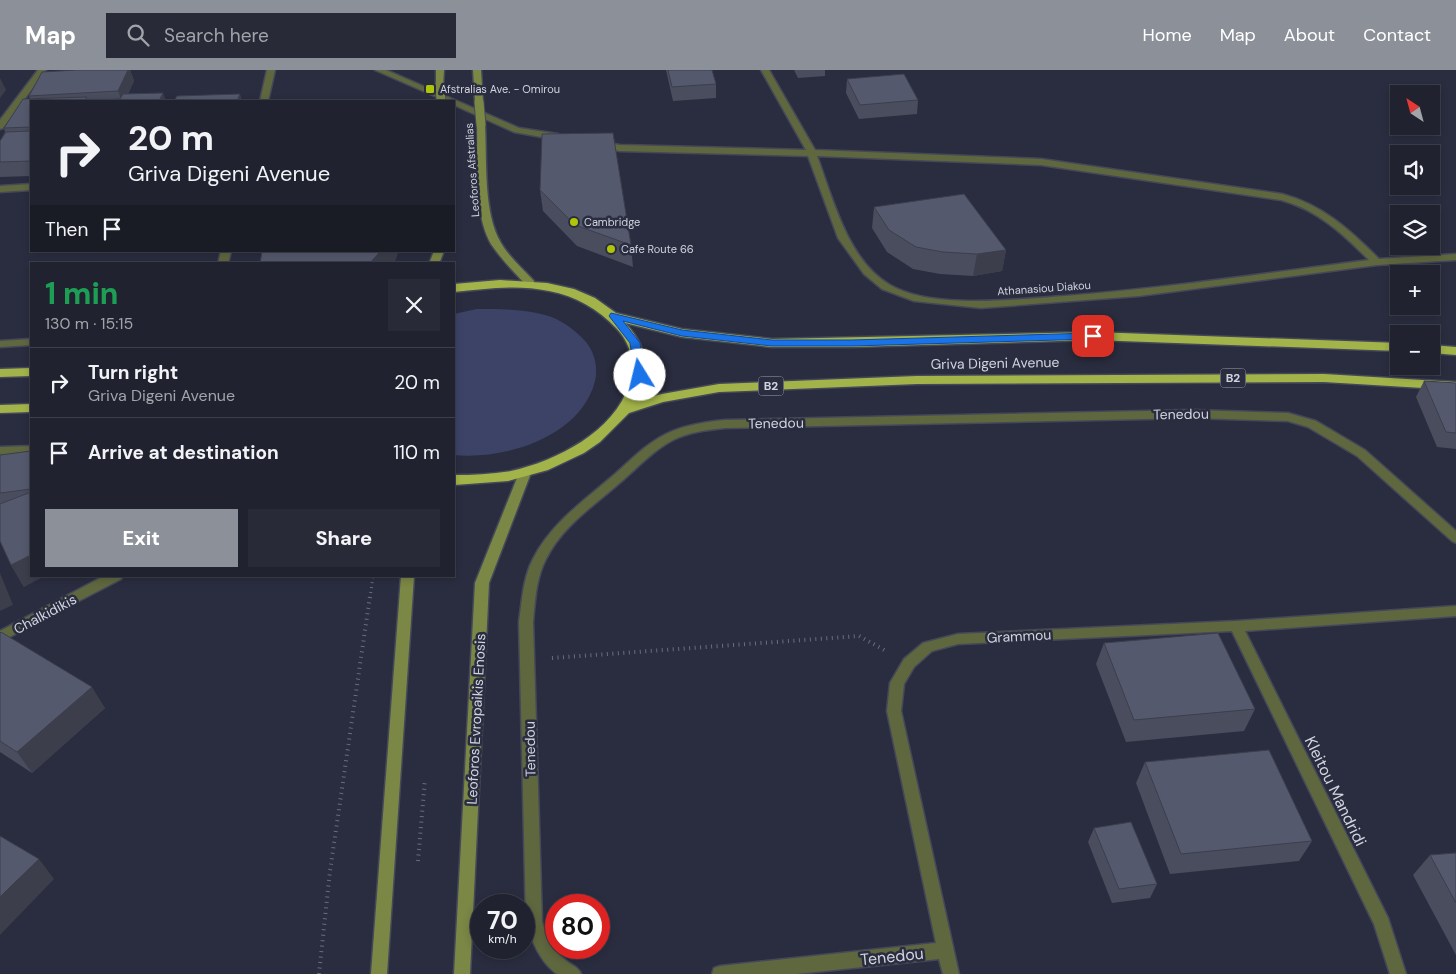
<!DOCTYPE html>
<meta charset="utf-8">
<style>
:root{--surface:#20222f;--page:#282a37;--text:#f1f3f6;--muted:#a2a4aa;--line:#3d3f4b;--accent:#8c9099}
body{margin:0;font-family:"DM Sans",sans-serif;background:var(--page);color:var(--text);height:100vh;display:flex;flex-direction:column;font-size:19px;white-space:nowrap}
*{box-sizing:border-box;margin:0}
p{font-size:16px;color:var(--muted)}
.icon{flex:none;width:28px;height:28px;fill:none;stroke:currentColor;stroke-width:2;stroke-linecap:round;stroke-linejoin:round}
.map{position:relative;flex:1;overflow:hidden}
.panel{position:absolute;left:30px;top:192px;width:425px;height:315px;display:flex;flex-direction:column;background:var(--surface);border-radius:0px;box-shadow:0 2px 8px #0003,0 0 0 1px var(--line)}
.panel>*{flex:none}
.hud{position:absolute;left:30px;top:30px;width:425px;height:152px;border-radius:0px;box-shadow:0 2px 8px #0003,0 0 0 1px var(--line);background:#20222f;color:var(--text);overflow:hidden}
.needle{width:32px;rotate:324deg}
.buttons{position:absolute;left:1390px;top:15px;display:grid;gap:10px}
.buttons a{display:grid;place-items:center;width:50px;height:50px;border-radius:0px;background:var(--surface);box-shadow:0 2px 8px #0003,0 0 0 1px var(--line);font-size:25px}
.speed{position:absolute;left:470px;top:824px;display:flex;gap:10px;font-size:25px;font-weight:700;text-align:center}
.speed>*{display:grid;place-content:center;width:65px;height:65px;border-radius:50%;background:var(--surface);box-shadow:0 2px 8px #0003,0 0 0 1px var(--line);line-height:1}
.speed small{font-size:12px;font-weight:400}
.speed .limit{border:8px solid #d22;background:#fff;color:#111}
.pin{position:absolute;display:grid;place-items:center;width:42px;height:42px;color:#fff;margin:-21px;border-radius:10px;box-shadow:0 2px 8px #0006}
.me{position:absolute;width:55px;margin:-28px;rotate:351deg;stroke-linejoin:round;filter:drop-shadow(0 0 4px #0008)}
.turn{display:flex;align-items:center;gap:18px;height:105px;padding:0 15px;font-size:22px}
.turn .icon{width:65px;height:65px;stroke-width:2.5}
.turn b{display:block;font-size:35px;line-height:42px}
.then{display:flex;align-items:center;height:48px;padding:0 15px;background:#0003;gap:10px;font-size:19px}
.round{display:grid;place-items:center;flex:none;width:52px;height:52px;border-radius:0px;background:var(--page)}
.head{display:flex;align-items:center;justify-content:space-between;height:85px;padding:0 15px}
h1{font-size:30px;font-weight:800;line-height:38px;color:#1e9e55}
.action{display:flex;gap:10px;margin-top:auto;padding:10px 15px}
.action a{flex:1;height:58px;border-radius:0px;background:var(--accent);color:#fff;font-size:20px;font-weight:800;line-height:58px;text-align:center}
.action a+a{background:var(--page);color:var(--text)}
ul{padding:0;list-style:none}
li{display:flex;align-items:center;gap:15px;height:70px;padding:0 15px;border-top:1px solid var(--line)}
li div{flex:1}
li b{display:block;font-size:19px}
li em{font-style:normal}
header{display:flex;align-items:center;gap:30px;box-sizing:border-box;height:70px;padding:0 25px;background:var(--accent);color:#fff}
header strong{font-size:24px}
nav{display:flex;gap:28px;margin-inline-start:auto;font-size:18px}
.search{width:350px;height:45px;background:var(--page);display:flex;align-items:center;gap:12px;box-sizing:border-box;padding:0 18px;border-radius:0px;color:var(--muted);font-size:19px}
.map>svg:first-child{display:block}
.green{fill:#3d4367}
.lines{fill:none;stroke-linecap:round;stroke-linejoin:round}
.street-casing{stroke:#454859;stroke-width:3}
.secondary-casing{stroke:#454859;stroke-width:3}
.highway-casing{stroke:#454859;stroke-width:3}
.path-far1{stroke:#6a6d7c;stroke-width:3;stroke-dasharray:1 4;stroke-linecap:butt}
.path{stroke:#6a6d7c;stroke-width:4;stroke-dasharray:1 4.5;stroke-linecap:butt}
.street{fill:#5f673f;fill-rule:evenodd}
.secondary{fill:#7b8745;fill-rule:evenodd}
.highway{fill:#a2b449;fill-rule:evenodd}
.secondary-bridge-casing{stroke:#454859;stroke-width:11;stroke-linecap:butt}
.secondary-bridge{stroke:#7b8745;stroke-width:9}
.wall{fill:#494d5e}
.shaded-wall{fill:#3c3e4c}
.building{fill:#55596d;stroke:#3c3e4c}
.route{fill:#1a73e8;stroke:#114b97}
.poi-dot{fill:#aec508;stroke:#2a2d3f;stroke-width:2}
.labels{text-anchor:middle;stroke-width:5;stroke-linejoin:round;paint-order:stroke}
.far-poi-label{font-size:11px;fill:#d1d4df;stroke:#2a2d3f;text-anchor:start}
.far-street-label{font-size:11px;fill:#d1d4df;stroke:#2a2d3f}
.shield{fill:#2a2d3f;stroke:#9fa2af;stroke-width:1}
.shield-label{font-size:12px;font-weight:bold;fill:#d1d4df}
.street-label{font-size:14px;fill:#d1d4df;stroke:#2a2d3f}
.near-street-label{font-size:16px;fill:#d1d4df;stroke:#2a2d3f}
</style>
<header>
<strong>Map</strong>
<div class="search"><svg class="icon" aria-label="search" viewBox="0 0 24 24"><circle cx="10" cy="10" r="6"/><path d="M15 15l6 6"/></svg>Search here</div>
<nav><a>Home</a><a>Map</a><a>About</a><a>Contact</a></nav>
</header>
<div class="map">
<svg width="1456" height="904" viewBox="0 0 1456 904">
<rect width="100%" height="100%" fill="#2a2d3f"/>
<path class="green" d="M477 239C500 239 522 239 545 245 561 249 575 260 586 272 595 283 598 298 595 311 581 367 505 390 454 385V244Z"/>
<g class="lines">
<g class="street-casing">
<g id="street">
<path d="M38 0H46L3 58 0 59V50Z"/>
<path d="M267 0H275L268 31H260Z"/>
<path d="M375 0H386L519 58 558 64 562 67 558 70 514 62 454 35V31H446Z"/>
<path d="M761 0H769L815 80 1041 89 1282 124C1323 135 1350 160 1379 189L1456 184V190L1377 195 1139 226 981 238 914 231 882 219 864 204 838 168 808 86 620 81 600 78 596 75 600 72 620 75 806 80ZM817 86 1041 95 1281 130C1318 140 1343 164 1369 190 1268 203 1167 218 1065 226 1017 229 933 240 890 215 848 191 833 129 817 86Z"/>
<path d="M31 114V120L0 122V116Z"/>
<path d="M221 181H231L228 194H218Z"/>
<path d="M31 269V275L0 277V271Z"/>
<path d="M1193 340 1288 343 1316 351 1365 380 1456 461V473L1452 471 1357 386 1308 357 1288 351 1193 348 725 358C707 360 689 362 673 370 654 380 639 396 623 410 596 434 562 456 546 489 536 508 535 531 533 552L542 852C547 866 552 880 564 889 570 895 578 896 581 904H557C540 892 532 871 526 852L519 552C522 531 523 508 533 489 551 453 585 430 615 404 631 390 646 374 666 364 684 355 705 352 725 350Z"/>
<path d="M31 376V384L0 385V377Z"/>
<path d="M104 506H122L121 509 0 572V561Z"/>
<path d="M1456 536V546L1245 561 1388 848 1406 904H1390L1374 854 1232 561 958 574 932 581 914 597 904 614 901 641 959 904H943L939 889 796 904H712L714 898 720 896 936 873 887 641 890 613 904 589 923 573 958 564 1236 551Z"/>
</g>
</g>
<g class="secondary-casing">
<g id="secondary">
<path d="M436 0H444L443 16 436 14Z"/>
<path d="M473 0H481L483 32 479 35 475 32Z"/>
<path d="M481 52 485 55C487 90 483 143 501 173 509 187 523 199 534 211V215H526C514 202 501 189 491 174 473 143 478 90 477 55Z"/>
<path d="M434 181H444L439 194H429Z"/>
<path d="M525 399 531 403 489 513 470 904H454L475 513 519 403Z"/>
<path d="M401 506H414L387 904H371Z"/>
</g>
</g>
<g class="highway-casing">
<g id="highway">
<path d="M500 210 547 213 574 219 595 228 616 243 682 259 772 269 1093 262 1399 273V281L1093 270 852 277H772L682 267 625 253C647 275 652 304 636 331L662 324 719 314 917 306 1324 304 1456 312V320L1324 312 917 314 719 322 663 332 629 343 600 372 584 383 548 400 508 411 454 415V405C473 405 492 404 511 401 556 391 614 362 629 315 636 295 631 274 617 259 598 239 576 226 549 221 517 214 485 219 454 222V214Z"/>
<path d="M1431 275 1456 277V285L1431 283Z"/>
<path d="M31 298V306L0 307V299Z"/>
<path d="M31 334V342L0 343V335Z"/>
</g>
</g>
<path class="path-far1" d="M370 528 373 506"/>
<g class="path">
<path d="M552 588 859 566 886 581"/>
<path d="M418 791 425 709"/>
<path d="M319 904 330 801 370 526"/>
</g>
<use href="#street" class="street"/>
<use href="#secondary" class="secondary"/>
<use href="#highway" class="highway"/>
<g class="secondary-bridge-casing">
<g id="secondary-bridge">
<path d="M440 14 441 31"/>
<path d="M479 32 481 55"/>
</g>
</g>
<use href="#secondary-bridge" class="secondary-bridge"/>
</g>
<g class="wall">
<path d="M76 0H130L134 11 128 24 159 31H31V106L0 107V71L5 62 4 58 30 29 29 26Z"/>
<path d="M666 0H712L716 14V28L673 31Z"/>
<path d="M794 0H825V6L798 8Z"/>
<path d="M847 9 918 30 917 44 859 49 846 23Z"/>
<path d="M540 120 631 175 633 197 577 176 543 141Z"/>
<path d="M874 137 1006 180 1002 201 973 206 940 204 913 199 887 182 872 158Z"/>
<path d="M1424 311 1456 313V379L1437 377 1416 327Z"/>
<path d="M31 381V506L24 517 11 495 0 471V385Z"/>
<path d="M0 563 105 638 32 703 0 682Z"/>
<path d="M1104 573 1255 639 1244 661 1126 672 1096 594Z"/>
<path d="M1145 692 1312 771 1299 791 1170 804 1136 713Z"/>
<path d="M1094 758 1157 814 1150 828 1112 833 1088 772Z"/>
<path d="M1456 783V885L1413 805 1430 785Z"/>
</g>
<g class="shaded-wall">
<path d="M128 0H130L134 11 125 31H122L118 21Z"/>
<path d="M0 8 6 20 0 28Z"/>
<path d="M163 23 166 31H159Z"/>
<path d="M240 24 242 31H237Z"/>
<path d="M1006 180 1002 201 973 206 977 184Z"/>
<path d="M381 181H399L394 194H369Z"/>
<path d="M31 485V506H45L24 517 11 495Z"/>
<path d="M0 503 13 535 0 541Z"/>
<path d="M92 617 105 638 32 703 17 682Z"/>
<path d="M39 789 54 809 0 865V827Z"/>
</g>
<g class="building">
<path d="M76 0H128L118 21 29 26 42 2Z"/>
<path d="M668 0H712L716 14 672 17Z"/>
<path d="M904 4 918 30 860 35 847 9Z"/>
<path d="M163 23 159 31H98L99 30 120 29 123 24Z"/>
<path d="M240 24 237 31H174L177 26Z"/>
<path d="M87 27 84 31H31V57L4 58 23 29Z"/>
<path d="M31 61V91L0 92V71L6 62Z"/>
<path d="M613 63 631 175 575 155 540 120 542 64Z"/>
<path d="M964 124 1006 180 977 184 943 182 916 177 889 160 874 137Z"/>
<path d="M262 181H381L369 194H260Z"/>
<path d="M1424 311 1456 313V363L1446 362Z"/>
<path d="M31 381V419L0 423V385Z"/>
<path d="M31 422V485L11 495 0 471V434Z"/>
<path d="M1 562 92 617 17 682 0 671V563Z"/>
<path d="M1218 563 1255 639 1134 650 1104 573Z"/>
<path d="M1269 680 1312 771 1181 784 1145 692Z"/>
<path d="M1131 752 1157 814 1119 819 1094 758Z"/>
<path d="M0 766 39 789 0 827Z"/>
<path d="M1456 783V833L1430 785Z"/>
</g>
<path class="route" d="M611 243 682 260 772 270H852L1093 263 1098 266 1093 269 852 276H772L682 266 623 251 640 273 645 305 640 308 635 305 630 273 609 246Z"/>
<g class="poi-dot">
<rect x="425" y="14" width="10" height="10" rx="2.5"/>
<circle cx="574" cy="152" r="5"/>
<circle cx="611" cy="179" r="5"/>
</g>
<g class="labels">
<g class="far-poi-label">
<text x="440" y="23">Afstralias Ave. - Omirou</text>
<text x="584" y="156">Cambridge</text>
<text x="621" y="183">Cafe Route 66</text>
</g>
<g class="far-street-label">
<text transform="translate(472 100) rotate(-94)" y="4">Leoforos Afstralias</text>
<text transform="translate(1044 218) rotate(-4)" y="4">Athanasiou Diakou</text>
</g>
<g class="shield">
<rect x="1220.5" y="298.5" width="25" height="19" rx="4"/>
<rect x="758.5" y="306.5" width="25" height="19" rx="4"/>
</g>
<g class="shield-label">
<text x="1233" y="312">B2</text>
<text x="771" y="320">B2</text>
</g>
<g class="street-label">
<text transform="translate(995 293) rotate(-1)" y="5">Griva Digeni Avenue</text>
<text transform="translate(1181 344) rotate(-1)" y="5">Tenedou</text>
<text transform="translate(776 353) rotate(-1)" y="5">Tenedou</text>
<text transform="translate(45 544) rotate(-28)" y="5">Chalkidikis</text>
<text transform="translate(1019 566) rotate(-3)" y="5">Grammou</text>
<text transform="translate(476 649) rotate(-87)" y="5">Leoforos Evropaikis Enosis</text>
<text transform="translate(530 679) rotate(-91)" y="5">Tenedou</text>
</g>
<g class="near-street-label">
<text transform="translate(1336 721) rotate(64)" y="6">Kleitou Mandridi</text>
<text transform="translate(892 886) rotate(-6)" y="6">Tenedou</text>
</g>
</g>
</svg>
<div class="buttons">
<a><svg class="needle" viewBox="-14 -14 28 28"><path d="M0-13l5 13h-10z" fill="#e53935"/><path d="M0 13l5-13h-10z" fill="#a2a4aa"/></svg></a>
<a><svg class="icon" aria-label="sound" viewBox="0 0 24 24"><path d="M4 9h4l5-4v14l-5-4H4zM17 9q2 3 0 6"/></svg></a>
<a><svg class="icon" aria-label="layers" viewBox="0 0 24 24"><path d="M12 4l9 5-9 5-9-5zM3 14l9 5 9-5"/></svg></a>
<a>+</a>
<a>−</a>
</div>
<div class="speed"><div>70<small>km/h</small></div><div class="limit">80</div></div>
<div class="pin" style="left:1093px;top:266px;background:#d93025"><svg class="icon" aria-label="arrive" viewBox="0 0 24 24"><path d="M6 21V4h12l-3 4 3 4H6"/></svg></div>
<svg class="me" style="left:640px;top:305px" viewBox="-20 -20 40 40"><circle r="19" fill="#fff"/><path d="M0-13L10 11 0 6-10 11z" fill="#1a73e8"/></svg>
<div class="hud">
<div class="turn"><svg class="icon" aria-label="right" viewBox="0 0 24 24"><path d="M7 20v-9h11M14 6l5 5-5 5"/></svg><div><b>20 m</b>Griva Digeni Avenue</div></div>
<div class="then">Then<svg class="icon" aria-label="arrive" viewBox="0 0 24 24"><path d="M6 21V4h12l-3 4 3 4H6"/></svg></div>
</div>
<section class="panel">
<div class="head"><div><h1>1 min</h1><p>130 m · 15:15</p></div><a class="round"><svg class="icon" aria-label="close" viewBox="0 0 24 24"><path d="M6 6l12 12M18 6L6 18"/></svg></a></div>
<ul>
<li><svg class="icon" aria-label="right" viewBox="0 0 24 24"><path d="M7 20v-9h11M14 6l5 5-5 5"/></svg><div><b>Turn right</b><p>Griva Digeni Avenue</p></div><em>20 m</em></li>
<li><svg class="icon" aria-label="arrive" viewBox="0 0 24 24"><path d="M6 21V4h12l-3 4 3 4H6"/></svg><div><b>Arrive at destination</b></div><em>110 m</em></li>
</ul>
<div class="action"><a>Exit</a><a>Share</a></div>
</section>
</div>
